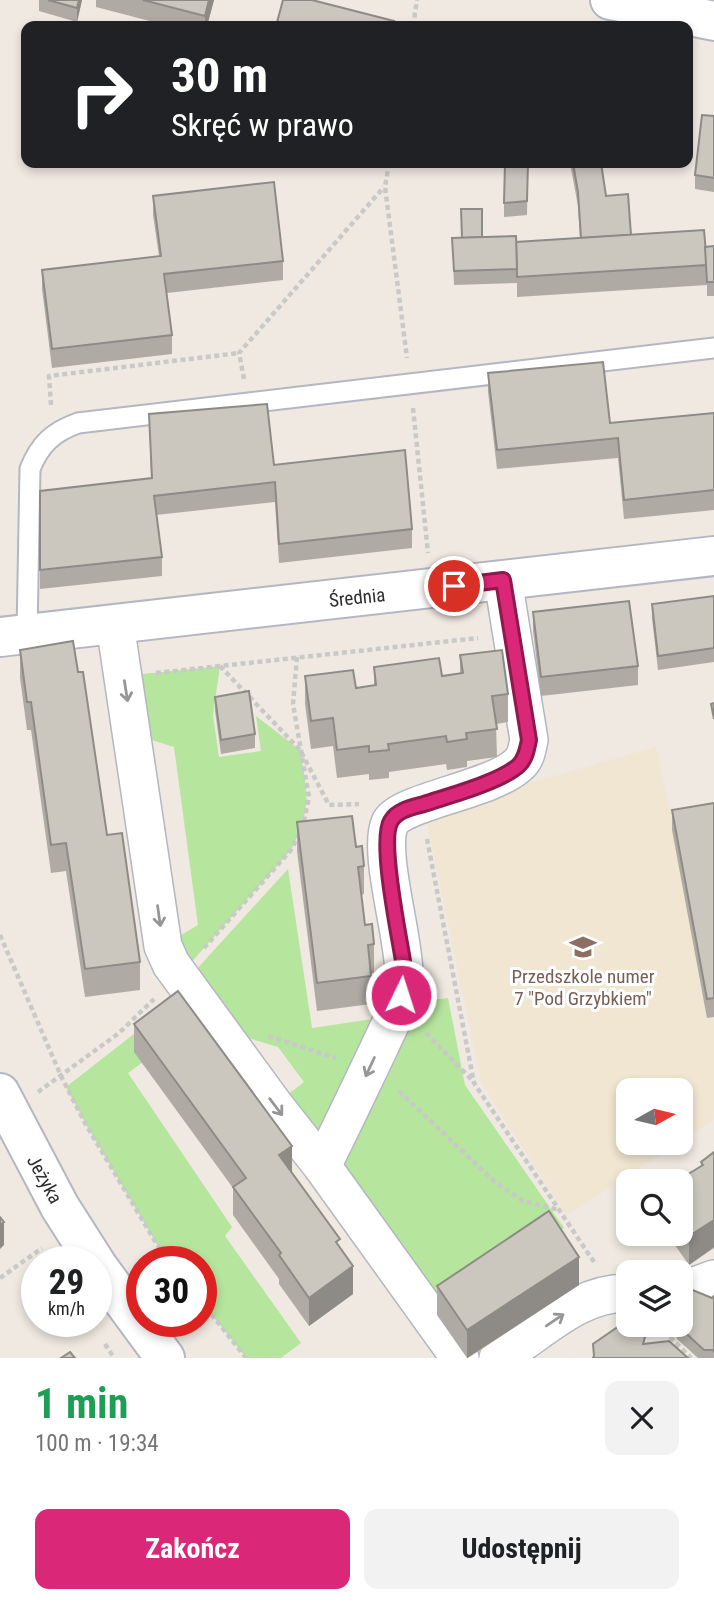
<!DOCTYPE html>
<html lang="pl">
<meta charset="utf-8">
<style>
:root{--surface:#fff;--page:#f2f2f2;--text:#202124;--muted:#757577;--accent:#db2777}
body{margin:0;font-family:"Roboto Condensed",sans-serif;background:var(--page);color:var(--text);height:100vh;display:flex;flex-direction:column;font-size:26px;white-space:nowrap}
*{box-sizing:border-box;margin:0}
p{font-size:23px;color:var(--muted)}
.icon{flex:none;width:38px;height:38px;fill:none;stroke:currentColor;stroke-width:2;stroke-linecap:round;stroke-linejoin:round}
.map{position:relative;height:1358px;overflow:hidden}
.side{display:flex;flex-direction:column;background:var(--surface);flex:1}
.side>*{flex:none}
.guide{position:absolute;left:21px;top:21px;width:672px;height:147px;border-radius:14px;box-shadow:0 4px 10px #0003;background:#202124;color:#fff;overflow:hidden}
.needle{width:46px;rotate:82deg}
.controls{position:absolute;left:616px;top:1078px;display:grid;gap:14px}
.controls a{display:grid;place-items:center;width:77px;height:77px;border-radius:14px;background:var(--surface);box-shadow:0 4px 10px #0003;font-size:35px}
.speed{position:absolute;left:21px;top:1246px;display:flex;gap:14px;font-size:35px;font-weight:700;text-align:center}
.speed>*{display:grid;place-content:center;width:91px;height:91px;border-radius:50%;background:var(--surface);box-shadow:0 4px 10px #0003;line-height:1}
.speed small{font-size:18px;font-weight:400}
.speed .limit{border:10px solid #d22;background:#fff;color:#111}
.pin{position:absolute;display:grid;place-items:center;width:60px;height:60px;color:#fff;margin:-30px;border:4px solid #fff;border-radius:50%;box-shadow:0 2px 7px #0007}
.me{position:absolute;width:77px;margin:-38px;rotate:4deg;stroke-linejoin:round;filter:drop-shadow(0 0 5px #0008)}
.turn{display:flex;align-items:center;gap:24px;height:147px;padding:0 35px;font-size:32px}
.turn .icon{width:91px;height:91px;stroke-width:2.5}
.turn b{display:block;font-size:49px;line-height:60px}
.round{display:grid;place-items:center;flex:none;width:74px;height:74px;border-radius:14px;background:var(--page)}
.headline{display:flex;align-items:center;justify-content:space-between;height:119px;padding:0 35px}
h1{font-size:42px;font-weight:700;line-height:52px;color:#1e9e55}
.primary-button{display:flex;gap:14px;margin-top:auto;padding:14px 35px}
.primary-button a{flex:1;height:80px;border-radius:14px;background:var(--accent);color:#fff;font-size:28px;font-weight:700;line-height:80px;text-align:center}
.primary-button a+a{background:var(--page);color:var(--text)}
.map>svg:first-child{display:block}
.education{fill:#f0e6d1}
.green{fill:#b6e59e}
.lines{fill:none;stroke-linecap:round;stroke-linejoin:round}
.service-casing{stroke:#b4b7c1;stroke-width:23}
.minor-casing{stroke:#b4b7c1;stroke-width:40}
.tertiary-casing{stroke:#b4b7c1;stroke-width:42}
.secondary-casing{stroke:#b4b7c1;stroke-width:42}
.path{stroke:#c9c9c9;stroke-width:4.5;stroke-dasharray:5 3.5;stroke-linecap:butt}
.service{stroke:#fff;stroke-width:19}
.minor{stroke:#fff;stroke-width:37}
.tertiary{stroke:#fff;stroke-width:38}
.secondary{stroke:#fff;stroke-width:38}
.wall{fill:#afaba4}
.shaded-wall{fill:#8e8b86}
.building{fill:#cbc7bf;stroke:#8e8b86;stroke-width:2}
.oneway{stroke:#969696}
.route-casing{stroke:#8e194d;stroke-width:18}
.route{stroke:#db2777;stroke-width:12}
.labels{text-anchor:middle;stroke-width:6;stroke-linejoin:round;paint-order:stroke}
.street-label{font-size:19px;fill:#2e2e2e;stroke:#fff}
.education-label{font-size:19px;fill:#785e54;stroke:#fff}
</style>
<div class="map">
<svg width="714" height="1358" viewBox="0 0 714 1358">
<rect width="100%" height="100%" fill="#efe9e1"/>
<path class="education" d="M656 747 669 809 714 802V1119L681 1141V1090H628V1143H678L566 1216 481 1082 425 813Z"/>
<g class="green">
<path d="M220 666 213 715 219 757 261 751 256 716 300 750C308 795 312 808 291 850L180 975 163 946 198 925 174 747 132 734 123 676Z"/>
<path d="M288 869 312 1028 373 1019 397 1004 448 998 465 1085 564 1228 437 1315 274 1105 304 1082 278 1047 219 1029 185 982Z"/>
<path d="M162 1012 174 1039 128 1073 232 1227 225 1236 301 1343 281 1358H246L201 1301V1262H171L156 1243 85 1123 66 1087Z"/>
</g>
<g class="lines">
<g class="service-casing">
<path id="service" d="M27 634 30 469C40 444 53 432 78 423L714 348"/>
</g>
<g class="minor-casing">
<g id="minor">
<path d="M115 624 163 946 171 964 274 1105 322 1166 460 1358"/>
<path d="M322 1166C342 1126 361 1086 380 1046 390 1024 404 1000 404 976 405 939 377 852 390 823 399 802 495 789 519 764 526 758 527 749 529 740L503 580"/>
<path d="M681 1291 714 1279"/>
<path d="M498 1358C540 1334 577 1292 628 1293"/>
</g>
</g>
<g class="tertiary-casing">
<g id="tertiary">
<path d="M0 637 714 556"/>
<path d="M0 1093 60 1207 95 1262"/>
<path d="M96 1264 165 1358"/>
</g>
</g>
<g class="secondary-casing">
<path id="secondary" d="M610 0 714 21"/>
</g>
<g class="path">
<path d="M413 26 417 0"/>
<path d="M389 163 385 187 407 358"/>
<path d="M244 379 239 353 384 187"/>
<path d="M51 405 49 376 239 353"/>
<path d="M413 408 428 553"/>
<path d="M297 657 293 704 309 797 303 826"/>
<path d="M220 666 300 750 329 805 359 804"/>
<path d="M156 673 478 638"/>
<path d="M427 839 474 1083 594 1262"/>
<path d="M0 935 61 1076 85 1123 156 1243 171 1262"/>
<path d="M204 948 291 850 299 834"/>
<path d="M426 1033 474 1082"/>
<path d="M268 1036 336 1058"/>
<path d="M399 1091 495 1182 523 1201 559 1210"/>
<path d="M38 1092 119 1033 154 999"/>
<path d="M0 1278 42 1248"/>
<path d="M201 1301 246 1358"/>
<path d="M658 1325 691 1358"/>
<path d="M105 1344 114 1358"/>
</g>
<use href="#service" class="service"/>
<use href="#minor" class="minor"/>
<use href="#tertiary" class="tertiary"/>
<use href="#secondary" class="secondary"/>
</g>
<g class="wall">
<path d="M39 0H82L77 22 39 11Z"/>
<path d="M96 0H214L207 26H169L96 7Z"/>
<path d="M714 116V192L695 189V175Z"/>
<path d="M528 163 527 215 504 217V203Z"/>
<path d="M570 163H601L606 196 631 235 705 247 714 246V296H707V285L517 297V283L454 285 452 238 482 237 516 249 580 238 578 206Z"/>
<path d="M153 196 283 261V280L167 293 172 335V354L52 368 42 289V270L159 256 153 215Z"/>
<path d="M488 373 610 423 714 413V510L624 519 618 458 497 469 488 392Z"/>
<path d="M149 414 274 465 412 529V548L279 563 275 502 156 515 162 557V576L40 589V491L151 478Z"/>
<path d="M714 596V662L658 670 652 618V604Z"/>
<path d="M533 612 638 666V685L541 696 533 631Z"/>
<path d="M20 650 78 672 107 835 140 962V990L85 997 66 871 51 873 31 730H27L20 678Z"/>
<path d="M460 655 508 694V722L496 724 497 757 467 761V767L447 770 446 764 389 772V778L369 780V774L337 778 333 746 311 749 305 704V676L356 688 374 685V667L442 676 460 674Z"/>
<path d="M215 697 255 734V748L221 754 215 711Z"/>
<path d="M714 803V1017L707 1018 672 830V810Z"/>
<path d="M297 822 356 847 364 866V894L361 895 365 925 374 944V973H371V1004L317 1011 297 851Z"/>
<path d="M134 1024 292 1172 340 1248 353 1294 309 1326 279 1284V1279L233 1215V1188L134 1052Z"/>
<path d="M714 1152V1248L689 1265 667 1234H681V1181L701 1166V1162Z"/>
<path d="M579 1285 468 1358H467L437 1315V1286Z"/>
<path d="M714 1296V1358H698L677 1339 674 1325H681Z"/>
</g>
<g class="shaded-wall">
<path d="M79 0H82L77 22V8Z"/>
<path d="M209 0H214L207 26H205V16Z"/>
<path d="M292 1146V1174L279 1155Z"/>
<path d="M714 1219V1247L689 1265V1236Z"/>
<path d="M4 1222V1245L0 1249V1225Z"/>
<path d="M579 1257V1285L467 1358V1330Z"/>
<path d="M353 1266V1294L309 1326V1298Z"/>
</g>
<g class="building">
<path d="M48 0H79L77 8Z"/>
<path d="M143 0H209L205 16Z"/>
<path d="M283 0H312L394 21 392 26H276Z"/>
<path d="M702 115 714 116V178L695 175Z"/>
<path d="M505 163H528L527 201 504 203Z"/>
<path d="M573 163H601L606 196 628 194 631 235 581 238 578 192Z"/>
<path d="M274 182 283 261 164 274 172 335 52 349 42 270 161 256 153 196Z"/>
<path d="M461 209H482V237L462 238Z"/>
<path d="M704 230 707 265 517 277 516 242Z"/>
<path d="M516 236 517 269 454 271 452 238Z"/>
<path d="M714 246V282H707L705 247Z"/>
<path d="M603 362 610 423 714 413V490L624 500 618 438 497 450 488 373Z"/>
<path d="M267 404 274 465 405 450 412 529 279 544 275 482 154 496 162 557 40 570V491L152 478 149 414Z"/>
<path d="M714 596V648L658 656 652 604Z"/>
<path d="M629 601 638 666 541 677 533 612Z"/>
<path d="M73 641 78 672H83L107 835 122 833 140 962 85 969 66 843 51 845 31 702H27L20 650Z"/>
<path d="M502 650 508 694 492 696 497 729 466 733 467 739 447 742 446 736 388 744 389 750 369 752V746L337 750 333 718 311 721 305 676 353 670 356 688 376 685 374 667 439 658 442 676 463 673 460 655Z"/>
<path d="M249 691 255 734 221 740 215 697Z"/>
<path d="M714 703V719L711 704Z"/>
<path d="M714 803V998L707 999 672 810Z"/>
<path d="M352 816 356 847 362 846 364 866 358 867 365 925 372 924 374 944 368 945 371 976 317 983 297 822Z"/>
<path d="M178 991 292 1146 279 1155 340 1239 336 1242 353 1266 309 1298 279 1255 281 1253 233 1187 246 1178 134 1024Z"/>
<path d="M714 1152V1220L689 1236 681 1225V1181H677L703 1165 701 1162Z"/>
<path d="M549 1211 579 1257 467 1330 437 1286Z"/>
<path d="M0 1217 4 1222 0 1225Z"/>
<path d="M690 1289 712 1298 714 1296V1352L713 1350H704L677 1325H681V1296Z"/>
<path d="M619 1326 636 1329 645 1337 643 1344 669 1341 688 1358H593L594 1356 593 1344Z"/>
<path d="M70 1352 75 1358H61Z"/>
</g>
<defs><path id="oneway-shaft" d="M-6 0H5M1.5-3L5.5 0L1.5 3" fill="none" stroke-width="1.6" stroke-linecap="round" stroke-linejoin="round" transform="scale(1.75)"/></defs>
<g class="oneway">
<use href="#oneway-shaft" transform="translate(126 691) rotate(81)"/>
<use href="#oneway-shaft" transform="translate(159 916) rotate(82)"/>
<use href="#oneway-shaft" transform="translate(370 1067) rotate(115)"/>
<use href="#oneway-shaft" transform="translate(276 1107) rotate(53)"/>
<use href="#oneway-shaft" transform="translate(555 1320) rotate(-34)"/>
</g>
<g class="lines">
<g class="route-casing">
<path id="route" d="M401 995 404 978 403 961C399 935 379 840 391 821 397 810 413 807 424 804 448 796 501 782 519 765 526 758 527 749 529 740L503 580 454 586"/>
</g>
<use href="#route" class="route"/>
</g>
<defs>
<g id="school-bare" transform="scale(2.1)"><path d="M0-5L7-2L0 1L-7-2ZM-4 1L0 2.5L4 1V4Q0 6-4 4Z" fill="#8d6e63" stroke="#fff" stroke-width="2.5" paint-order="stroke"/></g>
</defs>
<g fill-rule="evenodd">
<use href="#school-bare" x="583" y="947"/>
</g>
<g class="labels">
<g class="street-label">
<text transform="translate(357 597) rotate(-6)" y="7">Średnia</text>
<text transform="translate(45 1179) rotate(61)" y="7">Jeżyka</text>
</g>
<g class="education-label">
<text x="583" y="983">Przedszkole numer<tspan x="583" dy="22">7 "Pod Grzybkiem"</tspan></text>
</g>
</g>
</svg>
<div class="controls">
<a><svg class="needle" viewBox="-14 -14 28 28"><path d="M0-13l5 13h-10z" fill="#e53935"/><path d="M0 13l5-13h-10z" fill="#757577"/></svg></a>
<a><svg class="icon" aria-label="search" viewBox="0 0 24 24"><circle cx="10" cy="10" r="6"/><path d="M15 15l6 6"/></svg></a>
<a><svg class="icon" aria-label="layers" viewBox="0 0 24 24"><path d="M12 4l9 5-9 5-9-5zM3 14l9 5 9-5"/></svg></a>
</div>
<div class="speed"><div>29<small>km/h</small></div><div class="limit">30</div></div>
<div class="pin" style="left:454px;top:586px;background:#d93025"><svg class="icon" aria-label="arrive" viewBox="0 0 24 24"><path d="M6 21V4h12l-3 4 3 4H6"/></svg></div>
<svg class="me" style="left:401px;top:995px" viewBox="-20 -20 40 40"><circle r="17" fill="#db2777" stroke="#fff" stroke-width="3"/><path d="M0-11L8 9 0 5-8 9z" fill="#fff"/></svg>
<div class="guide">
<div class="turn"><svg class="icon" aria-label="right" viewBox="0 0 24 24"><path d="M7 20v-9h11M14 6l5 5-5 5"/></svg><div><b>30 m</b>Skręć w prawo</div></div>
</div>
</div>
<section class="side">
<div class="headline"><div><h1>1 min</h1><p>100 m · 19:34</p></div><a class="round"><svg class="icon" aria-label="close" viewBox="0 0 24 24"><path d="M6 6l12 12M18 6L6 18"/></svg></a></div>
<div class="primary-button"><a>Zakończ</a><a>Udostępnij</a></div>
</section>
